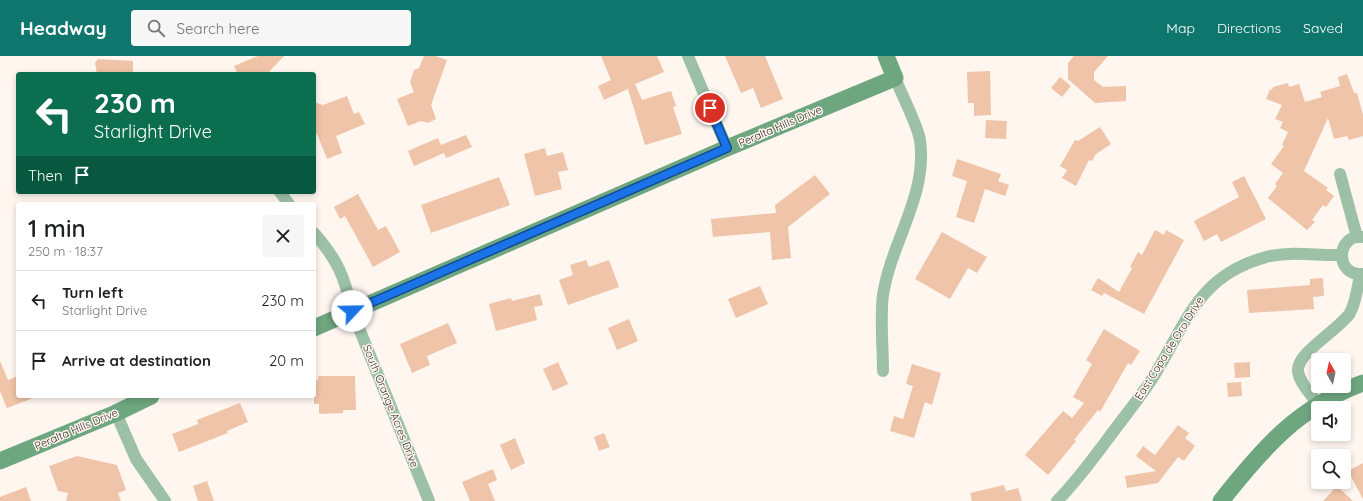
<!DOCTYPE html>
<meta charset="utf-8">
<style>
:root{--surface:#fff;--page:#f6f6f6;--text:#202124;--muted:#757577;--line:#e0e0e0;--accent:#0f766e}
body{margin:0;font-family:Quicksand,sans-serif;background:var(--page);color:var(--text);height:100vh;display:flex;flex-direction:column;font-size:15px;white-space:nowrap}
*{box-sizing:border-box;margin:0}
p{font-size:13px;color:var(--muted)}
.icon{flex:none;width:22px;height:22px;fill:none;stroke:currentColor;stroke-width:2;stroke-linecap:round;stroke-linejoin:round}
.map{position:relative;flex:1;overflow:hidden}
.drawer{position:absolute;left:16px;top:146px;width:300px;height:196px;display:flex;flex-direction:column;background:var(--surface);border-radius:4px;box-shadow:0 2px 6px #0003}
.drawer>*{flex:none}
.hud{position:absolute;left:16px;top:16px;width:300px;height:122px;border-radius:4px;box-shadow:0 2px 6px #0003;background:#0b6e4f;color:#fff;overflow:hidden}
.needle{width:26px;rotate:351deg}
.tools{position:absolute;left:1311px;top:297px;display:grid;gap:8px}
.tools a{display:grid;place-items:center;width:40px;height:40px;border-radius:4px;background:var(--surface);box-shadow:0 2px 6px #0003;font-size:20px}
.pin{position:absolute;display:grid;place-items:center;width:34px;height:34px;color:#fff;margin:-17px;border:2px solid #fff;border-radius:50%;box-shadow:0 1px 4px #0007}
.me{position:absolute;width:44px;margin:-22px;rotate:66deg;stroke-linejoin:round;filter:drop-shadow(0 0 3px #0008)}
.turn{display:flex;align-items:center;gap:14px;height:84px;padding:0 12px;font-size:18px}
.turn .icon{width:52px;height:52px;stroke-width:2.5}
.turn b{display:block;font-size:28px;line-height:34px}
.then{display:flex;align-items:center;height:38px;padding:0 12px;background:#0003;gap:8px;font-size:15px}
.round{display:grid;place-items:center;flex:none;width:42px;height:42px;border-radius:4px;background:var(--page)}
.headline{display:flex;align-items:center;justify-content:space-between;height:68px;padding:0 12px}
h1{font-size:24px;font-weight:600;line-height:30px}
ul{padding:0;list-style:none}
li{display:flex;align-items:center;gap:12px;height:60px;padding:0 12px;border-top:1px solid var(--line)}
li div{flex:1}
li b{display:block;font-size:15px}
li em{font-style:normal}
header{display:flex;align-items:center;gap:24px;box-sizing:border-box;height:56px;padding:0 20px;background:var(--accent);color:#fff}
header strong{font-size:19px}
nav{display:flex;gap:22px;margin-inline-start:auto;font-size:14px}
.search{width:280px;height:36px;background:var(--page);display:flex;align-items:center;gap:10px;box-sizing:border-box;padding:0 14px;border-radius:4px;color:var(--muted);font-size:15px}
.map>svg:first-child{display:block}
.building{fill:#efc4a8}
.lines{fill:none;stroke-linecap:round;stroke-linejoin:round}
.street{stroke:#9dc1a6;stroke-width:12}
.secondary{stroke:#6ea67f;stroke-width:17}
.route-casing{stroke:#114b97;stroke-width:10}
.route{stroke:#1a73e8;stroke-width:7}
.labels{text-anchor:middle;stroke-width:3;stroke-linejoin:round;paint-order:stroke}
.street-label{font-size:11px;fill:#332b25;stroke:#fff6f0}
</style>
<header>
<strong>Headway</strong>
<div class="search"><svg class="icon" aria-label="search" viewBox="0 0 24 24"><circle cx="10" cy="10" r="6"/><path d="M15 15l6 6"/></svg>Search here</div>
<nav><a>Map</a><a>Directions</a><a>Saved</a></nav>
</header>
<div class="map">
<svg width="1363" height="445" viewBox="0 0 1363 445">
<rect width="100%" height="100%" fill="#fff6f0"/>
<g class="building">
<path d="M258 0H284L267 18H238L234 10Z"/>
<path d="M424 0H435L447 4 431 49 436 63 428 67 421 65 408 70 397 43 414 36 410 26 414 14 419 12Z"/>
<path d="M601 0H657L664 16 635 28 642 44 671 35 676 50 673 51 682 78 645 89 628 33 604 44 598 30 611 24Z"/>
<path d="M725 0H765L783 43 761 52 753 32 741 37Z"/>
<path d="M1074 0H1108L1094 16V24L1103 31 1126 30V45L1095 47 1068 23V7Z"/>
<path d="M98 3 133 5V18H97L95 7Z"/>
<path d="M990 15 991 59 974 60V47H968L967 16Z"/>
<path d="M1347 18 1354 37H1357L1363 59V80L1349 84 1347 80 1334 83 1328 62 1304 115 1328 132 1326 134 1334 140 1326 151 1323 149 1312 164 1315 166 1307 174 1268 142 1277 130 1275 128 1283 117 1271 108 1284 90 1282 89 1288 76 1280 72 1283 66 1275 63 1282 49 1266 43 1270 33 1272 34 1273 31 1288 27 1289 31 1299 28 1305 46 1322 41 1320 36 1340 30 1338 21Z"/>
<path d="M1060 21 1071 30 1062 41 1051 32Z"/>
<path d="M347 40 354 58 359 56 365 68 336 80 342 97 327 103 317 78 314 77V46L323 49Z"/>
<path d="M986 64 1007 65 1006 83 985 82Z"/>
<path d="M1100 71 1111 88 1096 98 1092 105 1089 104 1076 130 1062 122 1067 114 1060 110 1075 84 1078 85Z"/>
<path d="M466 79 472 91 446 102 444 97 414 110 408 95 438 82 441 89Z"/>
<path d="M545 92 547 100 563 96 568 114 558 116 562 133 535 140 524 98Z"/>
<path d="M957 103 1001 118 998 125 1009 129 1005 140 985 133 974 167 956 161 967 125 952 120Z"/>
<path d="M815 119 830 138 788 171 791 202 772 204 770 176 713 181 711 163 776 157 775 149Z"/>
<path d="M1244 120 1266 163 1221 186 1217 178 1204 185 1194 165 1239 141 1232 126Z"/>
<path d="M499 121 510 149 431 177 421 149Z"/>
<path d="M358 138 378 174 386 170 400 196 373 211 345 160 340 163 334 151Z"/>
<path d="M1155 174 1164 179 1166 174 1184 184 1144 258 1104 237 1102 240 1091 234 1098 222 1119 236 1132 212 1130 211 1138 196 1142 199Z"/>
<path d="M942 176 987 201 977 217 968 212 950 243 915 223Z"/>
<path d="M586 204 589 211 609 204 619 231 568 249 559 224 573 219 570 209Z"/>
<path d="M1323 222 1324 240 1313 241 1314 253 1249 257 1247 234 1310 229V223Z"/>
<path d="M760 230 768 248 736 262 728 243Z"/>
<path d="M540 238 543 249 534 251 537 264 496 275 489 248 511 242 512 245Z"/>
<path d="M629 263 638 285 617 294 608 272Z"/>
<path d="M448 267 457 287 427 300 430 309 412 317 400 288Z"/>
<path d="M1104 273 1140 295 1131 309 1128 307 1100 356 1098 354 1074 384 1076 385 1048 419 1025 399 1063 355 1072 362 1084 347 1073 341 1092 308 1086 304Z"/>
<path d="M0 305 8 324 18 320V340L36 341 7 352 0 335Z"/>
<path d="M558 306 568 328 553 335 543 313Z"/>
<path d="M1250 306V321L1235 322 1234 307Z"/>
<path d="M912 308 941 317 932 349 925 346 914 382 890 375 894 360 903 363 913 330 906 328Z"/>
<path d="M318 320H355L356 354H343V357L319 358V348H314V324H318Z"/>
<path d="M1241 326 1242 340 1228 341 1227 327Z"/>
<path d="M240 347 248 366 227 375 228 377 179 396 172 378 198 368 197 364Z"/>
<path d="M1178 369 1189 377 1185 382 1195 390 1184 405 1178 401 1158 427 1127 432 1125 420 1156 415 1136 400 1143 390 1155 399Z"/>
<path d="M604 377 610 391 599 395 594 381Z"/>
<path d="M515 382 525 407 511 414 500 389Z"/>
<path d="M77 400 117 409 126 434 118 437 121 445H66L68 437 58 435 49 410Z"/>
<path d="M1363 407V443L1348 415Z"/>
<path d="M493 413 497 424 488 428 495 445H470L462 426Z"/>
<path d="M207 425 214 445H198L193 430Z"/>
<path d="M1004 429 1006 435 1018 432 1022 445H972L970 437Z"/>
<path d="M1337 430 1353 445H1323Z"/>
<path d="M26 431 31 445H0V441Z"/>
</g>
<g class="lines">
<g class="street">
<path d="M688 0 727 92"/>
<path d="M1340 118 1357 181"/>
<path d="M280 136 289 148"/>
<path d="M314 177C337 203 345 221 352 255L429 445"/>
<path d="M1363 181C1335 178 1335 221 1363 218"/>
<path d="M883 315C883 292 880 260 883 239 891 186 928 139 920 84 918 70 901 37 895 22"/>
<path d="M1318 349C1312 339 1299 327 1298 315 1296 297 1340 273 1350 257 1356 246 1358 230 1360 218"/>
<path d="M116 357 136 403 165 445"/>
<path d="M1057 445C1079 423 1097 397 1116 372 1128 356 1141 340 1152 323 1185 271 1196 221 1263 202 1288 194 1316 200 1341 199"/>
</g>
<g class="secondary">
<path d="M314 272 727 92 895 22 886 0"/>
<path d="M0 405 116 357 151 340"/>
<path d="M1221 445C1263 392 1298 351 1363 327"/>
</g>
</g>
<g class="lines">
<g class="route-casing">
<path id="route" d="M352 255 727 92 710 52"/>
</g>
<use href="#route" class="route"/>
</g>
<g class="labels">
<g class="street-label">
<text transform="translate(780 70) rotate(-23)" y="4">Peralta Hills Drive</text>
<text transform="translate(1169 292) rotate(-58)" y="4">East Copa de Oro Drive</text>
<text transform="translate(391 350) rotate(68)" y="4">South Orange Acres Drive</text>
<text transform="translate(76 373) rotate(-23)" y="4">Peralta Hills Drive</text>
</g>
</g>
</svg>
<div class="tools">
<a><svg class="needle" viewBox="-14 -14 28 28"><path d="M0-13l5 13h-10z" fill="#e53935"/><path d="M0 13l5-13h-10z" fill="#757577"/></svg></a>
<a><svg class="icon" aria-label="sound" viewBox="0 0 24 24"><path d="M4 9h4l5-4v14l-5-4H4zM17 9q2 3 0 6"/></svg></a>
<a><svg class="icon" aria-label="search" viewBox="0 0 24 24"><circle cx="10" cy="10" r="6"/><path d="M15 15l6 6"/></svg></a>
</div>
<div class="pin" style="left:710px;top:52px;background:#d93025"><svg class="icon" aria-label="arrive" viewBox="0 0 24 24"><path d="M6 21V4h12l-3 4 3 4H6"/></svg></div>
<svg class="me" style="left:352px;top:255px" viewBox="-20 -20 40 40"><circle r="19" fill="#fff"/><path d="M0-13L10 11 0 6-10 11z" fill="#1a73e8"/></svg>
<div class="hud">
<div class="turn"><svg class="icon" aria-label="left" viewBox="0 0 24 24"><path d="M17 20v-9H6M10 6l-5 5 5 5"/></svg><div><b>230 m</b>Starlight Drive</div></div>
<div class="then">Then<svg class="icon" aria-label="arrive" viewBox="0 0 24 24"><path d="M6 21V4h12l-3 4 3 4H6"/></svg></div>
</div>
<section class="drawer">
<div class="headline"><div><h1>1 min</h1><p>250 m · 18:37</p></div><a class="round"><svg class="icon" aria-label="close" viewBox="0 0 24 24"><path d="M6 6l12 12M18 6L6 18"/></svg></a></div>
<ul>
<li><svg class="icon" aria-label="left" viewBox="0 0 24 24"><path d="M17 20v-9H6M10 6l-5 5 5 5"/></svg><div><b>Turn left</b><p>Starlight Drive</p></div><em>230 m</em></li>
<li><svg class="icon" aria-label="arrive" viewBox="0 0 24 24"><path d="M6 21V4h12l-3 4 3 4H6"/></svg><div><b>Arrive at destination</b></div><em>20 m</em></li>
</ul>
</section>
</div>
